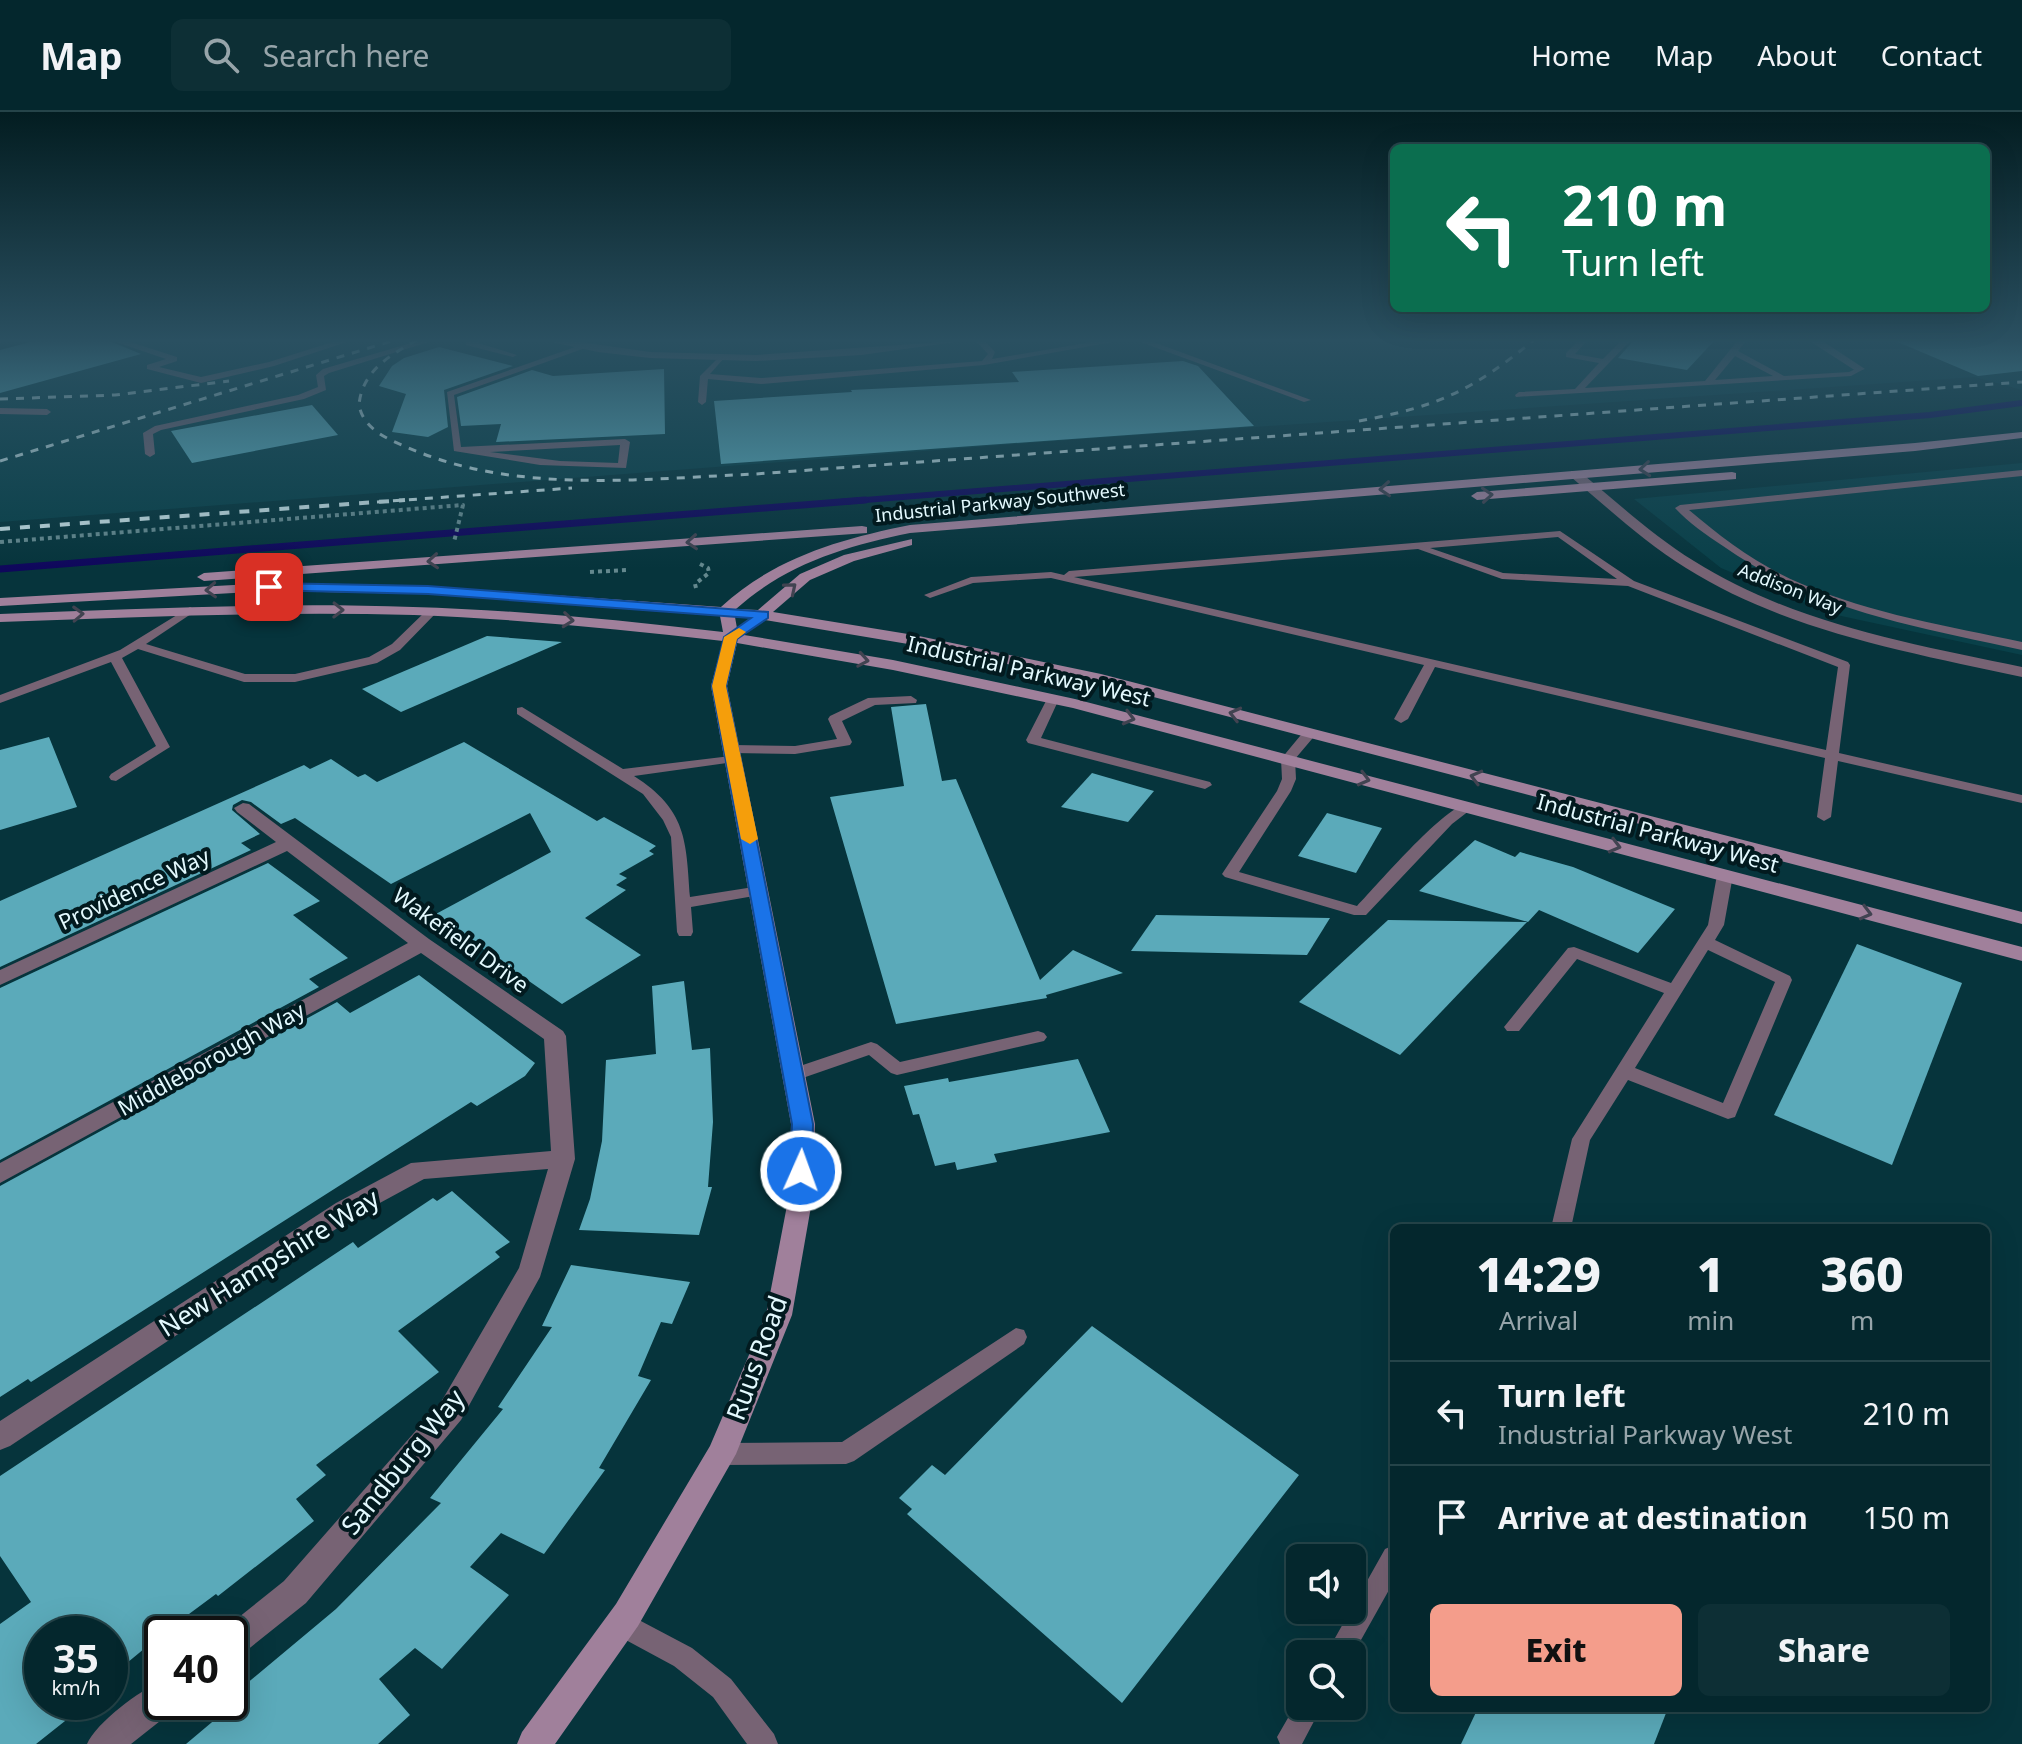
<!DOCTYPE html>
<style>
:root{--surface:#04272d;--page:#0d2f35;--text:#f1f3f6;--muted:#97a5aa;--line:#254449;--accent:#f49d8b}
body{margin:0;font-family:"Noto Sans",sans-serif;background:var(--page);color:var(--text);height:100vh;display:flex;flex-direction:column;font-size:30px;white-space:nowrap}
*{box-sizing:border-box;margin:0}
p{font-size:26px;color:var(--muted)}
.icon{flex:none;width:44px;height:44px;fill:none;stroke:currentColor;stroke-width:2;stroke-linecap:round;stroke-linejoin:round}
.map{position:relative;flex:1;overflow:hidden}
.panel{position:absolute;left:1390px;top:1112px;width:600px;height:488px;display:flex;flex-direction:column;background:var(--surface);border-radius:12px;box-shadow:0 8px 32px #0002,0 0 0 2px var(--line)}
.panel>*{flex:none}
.guide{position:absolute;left:1390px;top:32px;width:600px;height:168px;border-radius:12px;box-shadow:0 8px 32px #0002,0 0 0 2px var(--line);background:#0b6e4f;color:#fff;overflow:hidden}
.buttons{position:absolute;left:1286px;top:1432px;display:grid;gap:16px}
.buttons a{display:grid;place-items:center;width:80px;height:80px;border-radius:12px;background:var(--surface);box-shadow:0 8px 32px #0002,0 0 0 2px var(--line);font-size:40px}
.speed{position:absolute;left:24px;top:1504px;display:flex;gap:16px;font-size:40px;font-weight:700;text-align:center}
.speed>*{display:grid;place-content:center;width:104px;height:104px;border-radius:50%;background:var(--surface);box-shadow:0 8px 32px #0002,0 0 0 2px var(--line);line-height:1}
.speed small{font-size:20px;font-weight:400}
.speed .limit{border:4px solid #111;border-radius:12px;background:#fff;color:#111}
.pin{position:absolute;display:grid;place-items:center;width:68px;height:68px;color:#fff;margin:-34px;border-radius:16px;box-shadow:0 4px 12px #0006}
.me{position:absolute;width:88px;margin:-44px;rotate:2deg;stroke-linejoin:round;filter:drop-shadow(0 0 6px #0008)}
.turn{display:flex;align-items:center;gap:28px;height:168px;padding:0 40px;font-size:36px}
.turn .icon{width:104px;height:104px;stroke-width:2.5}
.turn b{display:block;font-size:56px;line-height:68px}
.eta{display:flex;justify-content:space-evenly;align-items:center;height:136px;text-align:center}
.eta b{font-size:48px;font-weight:800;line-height:56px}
.cta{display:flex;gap:16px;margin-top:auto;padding:16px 40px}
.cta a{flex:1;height:92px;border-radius:12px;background:var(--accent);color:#111;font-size:32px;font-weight:800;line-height:92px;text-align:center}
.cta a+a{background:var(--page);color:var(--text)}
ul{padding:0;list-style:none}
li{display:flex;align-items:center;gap:24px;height:104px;padding:0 40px;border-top:2px solid var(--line)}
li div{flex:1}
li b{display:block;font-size:30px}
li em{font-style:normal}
header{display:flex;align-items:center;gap:48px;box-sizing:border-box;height:112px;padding:0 40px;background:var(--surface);border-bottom:2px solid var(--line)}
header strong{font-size:38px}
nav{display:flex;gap:44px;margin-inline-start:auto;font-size:28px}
.search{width:560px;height:72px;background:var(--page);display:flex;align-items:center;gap:20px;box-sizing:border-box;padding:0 28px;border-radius:12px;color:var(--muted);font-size:30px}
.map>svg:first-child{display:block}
.built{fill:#094049}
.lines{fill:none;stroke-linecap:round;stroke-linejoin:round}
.stream-far1{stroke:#0f075c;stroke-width:6}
.stream{stroke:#0f075c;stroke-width:7}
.building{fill:#5baaba}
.path{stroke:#64888e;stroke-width:4;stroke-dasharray:4 4;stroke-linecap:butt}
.lane{fill:#776374;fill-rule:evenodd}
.street{fill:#776374;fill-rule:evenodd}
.secondary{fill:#a0809b;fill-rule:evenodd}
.rail-far1{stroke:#c3dce1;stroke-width:3;stroke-dasharray:8 8;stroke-linecap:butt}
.rail{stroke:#c3dce1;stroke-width:4;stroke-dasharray:10 10;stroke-linecap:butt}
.oneway{stroke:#414351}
.route{fill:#1a73e8;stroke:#114b97;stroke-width:2}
.slow{fill:#f59e0b}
.labels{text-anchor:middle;stroke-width:8;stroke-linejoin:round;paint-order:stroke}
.far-street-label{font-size:18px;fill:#e3f9fe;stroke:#021a1f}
.street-label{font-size:22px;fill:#e3f9fe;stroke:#021a1f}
.near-street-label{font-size:26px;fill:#e3f9fe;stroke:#021a1f}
</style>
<header>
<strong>Map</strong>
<div class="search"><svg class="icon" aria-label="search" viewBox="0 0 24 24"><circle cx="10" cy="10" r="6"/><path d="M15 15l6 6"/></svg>Search here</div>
<nav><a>Home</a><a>Map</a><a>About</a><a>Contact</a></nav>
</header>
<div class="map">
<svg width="2022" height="1632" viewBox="0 0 2022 1632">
<rect width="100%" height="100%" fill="#06343c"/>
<g class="built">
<path d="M0 228H2022V278L1975 265 1054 329 0 410Z"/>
<path d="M2022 351V543L1832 502 1721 456 1634 387Z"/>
</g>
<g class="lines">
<path class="stream-far1" d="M840 390 1930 303 2022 291"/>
<path class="stream" d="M0 457 865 388"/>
</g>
<g class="building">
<path d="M38 228H107L141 242 0 281V238Z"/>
<path d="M1634 228H1715L1687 258 1618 246Z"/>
<path d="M1893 228H2022V259L1978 264Z"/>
<path d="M439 235 513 254 444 278 448 315 428 325 392 320 406 282 379 274 392 254 404 246Z"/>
<path d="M1183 249 1198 254 1254 314 721 352 714 289 852 280 851 278 1019 270 1012 260Z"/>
<path d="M664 257 665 322 496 330 501 312 461 314 457 285 532 258 553 264Z"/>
<path d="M312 293 338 323 192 351 171 319Z"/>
<path d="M487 524 562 530 401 600 362 577Z"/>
<path d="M926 592 942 669 956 667 1040 868 1073 838 1123 861 1046 883 1047 886 896 912 830 685 904 674 891 595Z"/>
<path d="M49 625 77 695 0 718V638Z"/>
<path d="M464 630 597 709 604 705 656 734 649 739 654 742 619 762 627 766 616 773 626 778 585 806 641 843 562 892 434 803 551 740 530 701 391 772 295 706 281 712 251 690 242 688 233 693 232 698 260 722 241 731 251 738 0 855V789L304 653 310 657 331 647 358 665 365 662 377 670Z"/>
<path d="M1092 661 1154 679 1128 710 1061 695Z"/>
<path d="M1327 701 1382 716 1356 761 1298 744Z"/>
<path d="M1475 728 1515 745 1520 740 1573 755 1675 797 1638 841 1539 798 1528 810 1419 779Z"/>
<path d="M268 751 320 789 293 803 348 846 309 867 319 875 0 1048V876Z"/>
<path d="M1156 803 1330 806 1307 843 1131 839Z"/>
<path d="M1388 808 1527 810 1400 943 1299 890Z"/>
<path d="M1857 832 1962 871 1892 1053 1774 1003Z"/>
<path d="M419 863 535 951 525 964 477 994 471 990 31 1270 28 1267 0 1285V1074L337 890 350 901Z"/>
<path d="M684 869 692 938 710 936 713 1010 708 1075H712L699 1123 579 1118 590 1087 602 1029 606 948 656 942 652 874Z"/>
<path d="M1078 947 1110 1020 994 1042 997 1050 957 1058 955 1050 935 1054 919 1002 913 1003 904 974 948 966 949 970Z"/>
<path d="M452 1079 510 1130 495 1140 500 1145 398 1219 439 1260 316 1353 326 1363 296 1387 314 1409 218 1484 216 1482 162 1522 110 1565V1522H42V1590H89L36 1632H0V1512L31 1490 0 1444V1364L353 1130 358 1136 433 1086 437 1089Z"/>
<path d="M571 1153 690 1170 672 1212 661 1210 638 1264 651 1268 599 1356 605 1358 544 1442 501 1421 470 1455 509 1483 442 1557 415 1536 379 1567 410 1603 378 1632H186L243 1584 239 1578 336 1497 441 1391 430 1386 503 1297 498 1295 552 1215 542 1214Z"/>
<path d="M1092 1214 1299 1363 1122 1591 907 1402 912 1397 899 1386 932 1353 945 1363Z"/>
<path d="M1478 1596H1668L1654 1632H1461Z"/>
</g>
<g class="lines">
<g class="path">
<path d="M0 430 463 393 454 430"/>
<path d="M590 460 628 458"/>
<path d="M696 476 695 472 709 461 708 456 698 451"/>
</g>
<g class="lane">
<path d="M0 228H8L0 231Z"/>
<path d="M110 228H124L177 245V249L159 255 201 265 269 250 339 228H353L274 254 201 271 147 257V253L166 247Z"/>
<path d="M421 228H435L329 261 324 264 326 278 304 287 161 318 153 322 155 342 150 345 145 342 143 321 155 314 298 283 318 275 316 263 323 257Z"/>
<path d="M470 228H485L478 231 517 243 513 245 466 233V229Z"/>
<path d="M975 228H984L995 240 992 247 1103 228H1124L984 253 761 272 708 267 706 290 702 293 698 290 700 264 721 243 725 245 710 262 761 266 982 249 988 242Z"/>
<path d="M1135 228H1148L1311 288 1304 290Z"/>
<path d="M1579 228H1588L1575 242 1603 247 1622 228H1631L1585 276 1705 269 1738 228H1747L1738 239 1784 264 1849 260 1860 255 1864 257 1851 264 1516 285 1515 283 1519 280 1575 277 1599 251 1566 245V241ZM1735 244 1773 264 1715 268Z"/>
<path d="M578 234 585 236 454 283 461 335 625 327 630 330 626 356 540 353 454 339 447 280ZM620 333 618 351 560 349 490 340Z"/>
<path d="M0 296 47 297 51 300 47 303 0 302Z"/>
<path d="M2022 358V364L1689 398C1723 427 1761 455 1802 472 1872 502 1948 514 2022 530V538C1915 514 1815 499 1723 434 1706 423 1689 411 1675 396L1680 393Z"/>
<path d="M1560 419 1634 469 1848 550 1850 553 1839 641 2022 683V691L1838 649 1831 705 1824 709 1817 705 1825 646 1435 555 1408 607 1401 611 1394 607 1424 553 1051 466 973 471 930 486 924 483 971 465 1051 460 1064 463 1069 459ZM1558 425 1617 467 1503 461 1430 436ZM1418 437 1502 467 1628 474 1838 555 1826 638 1074 465Z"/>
<path d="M190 495 196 498 194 500 146 532 245 562H295L369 545 392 532 427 498 437 500 400 538 377 551 295 570H244L138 537 122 546 170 635 116 669 111 668 109 665 111 662 156 634 111 550 0 591V583L120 538Z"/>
<path d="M1053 583 1059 587 1041 626 1210 670 1212 673 1205 677 1028 631 1026 628 1047 587Z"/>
<path d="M911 584 917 588 916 591 875 593 842 609 852 630 850 633 795 642 733 641 726 637 733 633 795 634 837 627 828 607 830 604 868 586Z"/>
<path d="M522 595 623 657 739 643V649L734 650 634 664C687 698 686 728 690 785L760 774 768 779 765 782 691 795 693 820 691 824H679L677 820 671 725 663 708 643 682 517 602V596Z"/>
<path d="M1310 617 1317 621 1295 647 1296 667 1291 679 1239 760 1357 794C1380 770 1439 700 1467 691L1474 695 1452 712 1366 803H1354L1225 765 1222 762 1277 679 1282 667 1281 647 1305 618Z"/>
<path d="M1725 758 1733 763 1724 813 1715 828 1790 864 1792 868 1737 1000 1735 1005 1728 1007 1628 968 1590 1028 1571 1116H1551L1572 1027 1664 881 1577 847 1519 919H1507L1504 915 1568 836 1574 835 1671 871 1708 813 1717 763ZM1708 838 1775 870 1723 991 1635 956Z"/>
<path d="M1038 919 1044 921 1047 925 1044 929 897 963 891 961 869 943 794 969 788 968 785 963 788 958 871 930 877 932 900 950Z"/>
<path d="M1016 1216 1024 1218 1027 1225 1024 1232 854 1349 846 1352 721 1353 713 1350 709 1342 713 1334 721 1331 842 1330Z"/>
<path d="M1394 1433V1469L1352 1544V1542H1326L1385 1437Z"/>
<path d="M620 1498 692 1536 731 1567 774 1622 778 1632H747L713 1585 674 1554 611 1520 607 1511 611 1502Z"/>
<path d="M1300 1585V1594H1322L1302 1632H1280L1277 1625Z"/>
</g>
<g class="street">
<path d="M542 228H567L650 240 756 243 970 228 861 243 756 249 650 246 598 240Z"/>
<path d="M1808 228H1821L1865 257 1856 259Z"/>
<path d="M1571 359H1579C1617 390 1653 424 1694 449 1792 511 1911 532 2022 555V565C1908 540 1786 519 1686 456 1644 430 1608 396 1571 365Z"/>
<path d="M243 691 249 692 429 827 563 919 566 924 575 1047 540 1165 461 1308 306 1491 241 1543 230 1548V1522L219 1521 284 1469 441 1290 519 1156 548 1057 424 1067 354 1105 10 1334 0 1338V1309L336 1091 411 1051 551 1039 544 927 421 841 0 1071V1051L408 831 287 739 0 873V858L276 730 237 700 234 696Z"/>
<path d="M162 1569V1590H177L174 1598 131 1632H87C96 1611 140 1578 162 1569Z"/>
</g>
<g class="secondary">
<path d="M2022 320V326L1915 339 910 421C846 434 786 452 736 497L758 498 800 462 844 443 912 427V433L854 449 810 468 773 500 914 523 1101 562 2022 800V812L1100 571 914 533 765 508 757 511 750 506 735 505 738 522 893 548 1075 587 2022 835V849L1073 596 893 558 737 531 727 574 815 1012 813 1083 792 1203 736 1342 638 1514 555 1632H517L522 1620 616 1492 710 1334 766 1203 789 1083 791 1012 711 574 723 529C620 517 517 507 414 503 276 499 138 505 0 510V502C138 497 276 490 413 495 517 498 620 508 723 520L720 504 428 482 269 479 0 494V486L269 471 428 474 721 495C774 446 840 427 910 413L1915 331Z"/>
<path d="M1732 360 1736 361V367L1477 388 1471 384 1477 380Z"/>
<path d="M862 414 867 415V421L204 469 197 465 204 461Z"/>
</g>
<g class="rail-far1">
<path d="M417 228C390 243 362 259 359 293 363 315 383 325 402 333 511 383 638 367 755 362L2022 270"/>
<path d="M0 287 115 283 229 269"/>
<path d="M1359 309C1440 294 1471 279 1534 228"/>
<path d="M0 349 395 228"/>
<path d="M377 390 572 376"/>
</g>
<path class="rail" d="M0 417 405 388"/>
</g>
<defs><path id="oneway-chevron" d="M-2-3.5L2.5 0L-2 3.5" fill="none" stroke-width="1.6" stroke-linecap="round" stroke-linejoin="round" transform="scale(2)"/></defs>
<g class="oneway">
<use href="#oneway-chevron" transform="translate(1645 357) rotate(175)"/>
<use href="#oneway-chevron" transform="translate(1385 377) rotate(176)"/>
<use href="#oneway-chevron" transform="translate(1487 383) rotate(-4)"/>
<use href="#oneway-chevron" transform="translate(692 430) rotate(176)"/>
<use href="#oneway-chevron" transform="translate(433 449) rotate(176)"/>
<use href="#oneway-chevron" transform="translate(791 476) rotate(-40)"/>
<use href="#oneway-chevron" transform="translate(211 478) rotate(177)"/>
<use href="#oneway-chevron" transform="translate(338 498) rotate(1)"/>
<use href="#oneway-chevron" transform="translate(78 502) rotate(-2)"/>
<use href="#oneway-chevron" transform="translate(568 508) rotate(6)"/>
<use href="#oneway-chevron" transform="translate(863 548) rotate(10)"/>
<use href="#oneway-chevron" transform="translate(1235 602) rotate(-166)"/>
<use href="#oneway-chevron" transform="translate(1129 606) rotate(15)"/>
<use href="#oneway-chevron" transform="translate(1476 665) rotate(-165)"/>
<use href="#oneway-chevron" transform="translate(1364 667) rotate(15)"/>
<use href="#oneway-chevron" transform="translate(1615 734) rotate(15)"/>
<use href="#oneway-chevron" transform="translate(1866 801) rotate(15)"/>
</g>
<linearGradient id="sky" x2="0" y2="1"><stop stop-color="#031d21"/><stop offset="0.5" stop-color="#2a5061"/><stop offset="1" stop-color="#2a5061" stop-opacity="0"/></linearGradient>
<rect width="2022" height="457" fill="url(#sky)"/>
<path class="route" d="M269 471 428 474 768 500V506L737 527 726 574 813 1012 812 1059 809 1065 801 1068 793 1065 790 1059 792 1012 712 574 724 525 751 506 428 482 265 478V472Z"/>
<path class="slow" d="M739 516 746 520 737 527 726 574 758 727 750 732 741 727 712 574 724 525Z"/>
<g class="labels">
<g class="far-street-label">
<text transform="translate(1000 391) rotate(-6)" y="6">Industrial Parkway Southwest</text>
<text transform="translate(1790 477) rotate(21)" y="6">Addison Way</text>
</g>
<g class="street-label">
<text transform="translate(1029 559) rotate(13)" y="8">Industrial Parkway West</text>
<text transform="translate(1658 721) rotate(15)" y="8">Industrial Parkway West</text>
<text transform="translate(134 777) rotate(-25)" y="8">Providence Way</text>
<text transform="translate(461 828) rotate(36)" y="8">Wakefield Drive</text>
<text transform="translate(211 947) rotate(-29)" y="8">Middleborough Way</text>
</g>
<g class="near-street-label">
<text transform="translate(269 1151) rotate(-32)" y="9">New Hampshire Way</text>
<text transform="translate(757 1246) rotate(-70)" y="9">Ruus Road</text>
<text transform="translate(403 1350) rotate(-51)" y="9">Sandburg Way</text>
</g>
</g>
</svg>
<div class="buttons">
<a><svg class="icon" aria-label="sound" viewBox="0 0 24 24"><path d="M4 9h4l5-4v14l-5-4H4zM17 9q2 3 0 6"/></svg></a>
<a><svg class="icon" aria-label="search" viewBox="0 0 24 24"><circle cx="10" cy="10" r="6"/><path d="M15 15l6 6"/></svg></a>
</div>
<div class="speed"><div>35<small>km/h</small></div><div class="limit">40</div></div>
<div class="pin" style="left:269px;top:475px;background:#d93025"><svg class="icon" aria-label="arrive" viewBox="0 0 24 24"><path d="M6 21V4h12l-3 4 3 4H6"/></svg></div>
<svg class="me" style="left:801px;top:1059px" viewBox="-20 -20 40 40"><circle r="17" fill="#1a73e8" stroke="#fff" stroke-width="3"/><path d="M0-11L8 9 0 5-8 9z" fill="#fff"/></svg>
<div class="guide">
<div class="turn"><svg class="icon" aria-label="left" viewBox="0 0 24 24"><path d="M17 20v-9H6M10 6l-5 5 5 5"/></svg><div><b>210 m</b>Turn left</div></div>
</div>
<section class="panel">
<div class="eta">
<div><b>14:29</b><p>Arrival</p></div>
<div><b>1</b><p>min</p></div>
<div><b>360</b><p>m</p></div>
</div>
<ul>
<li><svg class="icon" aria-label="left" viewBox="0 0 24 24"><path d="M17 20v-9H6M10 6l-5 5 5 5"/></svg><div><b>Turn left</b><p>Industrial Parkway West</p></div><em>210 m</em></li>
<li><svg class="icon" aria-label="arrive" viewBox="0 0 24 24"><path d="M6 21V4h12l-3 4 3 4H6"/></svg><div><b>Arrive at destination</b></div><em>150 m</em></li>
</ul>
<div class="cta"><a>Exit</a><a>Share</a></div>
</section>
</div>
